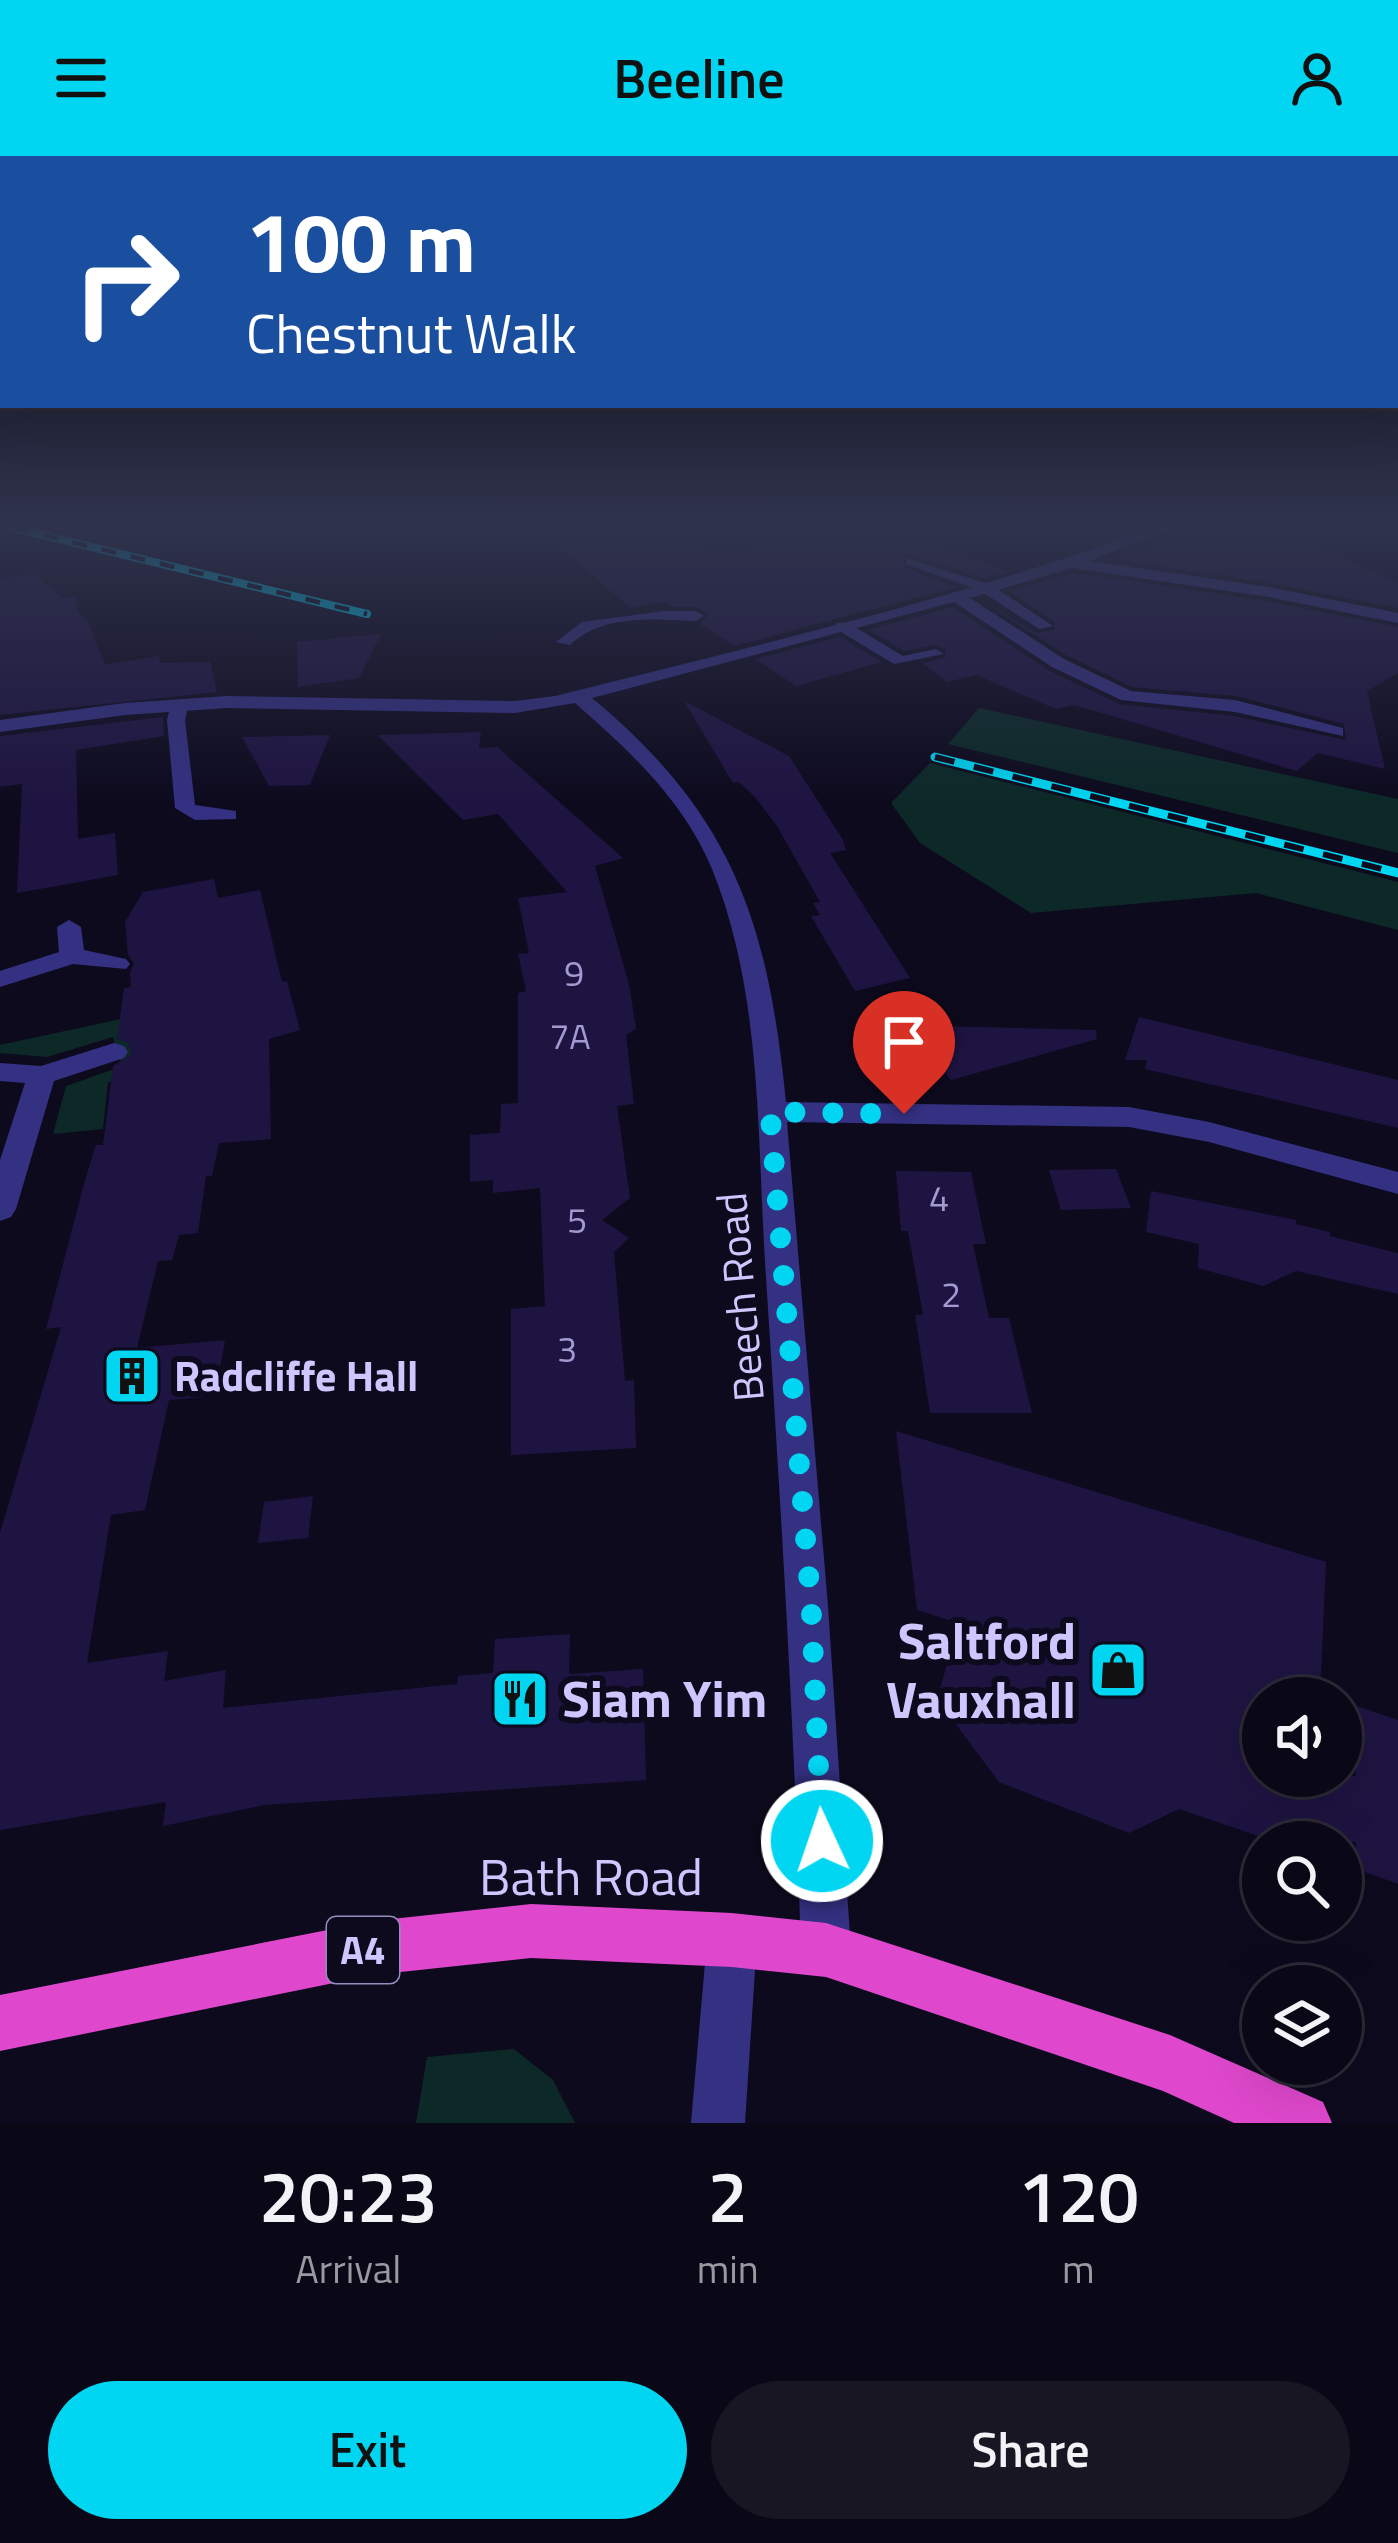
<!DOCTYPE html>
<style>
:root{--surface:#0a0816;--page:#181623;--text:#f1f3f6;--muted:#999aa1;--line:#2a2935;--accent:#00d6f2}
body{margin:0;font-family:"Titillium Web",sans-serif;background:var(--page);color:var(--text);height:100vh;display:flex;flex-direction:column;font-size:45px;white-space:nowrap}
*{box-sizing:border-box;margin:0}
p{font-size:39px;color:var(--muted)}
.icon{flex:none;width:66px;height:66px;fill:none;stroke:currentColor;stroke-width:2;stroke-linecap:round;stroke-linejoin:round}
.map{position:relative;height:1967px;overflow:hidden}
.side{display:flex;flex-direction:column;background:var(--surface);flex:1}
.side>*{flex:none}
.top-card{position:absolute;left:0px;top:0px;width:1398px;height:252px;box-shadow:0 12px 48px #0002,0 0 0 3px var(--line);background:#1a4fa0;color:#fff;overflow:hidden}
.fabs{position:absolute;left:1242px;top:1521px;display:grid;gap:24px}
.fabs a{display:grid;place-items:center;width:120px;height:120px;border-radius:50%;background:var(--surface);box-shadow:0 12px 48px #0002,0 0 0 3px var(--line);font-size:60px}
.pin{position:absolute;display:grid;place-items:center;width:102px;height:102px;color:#fff;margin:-123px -51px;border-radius:50% 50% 50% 0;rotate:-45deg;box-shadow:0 0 12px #0007}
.pin .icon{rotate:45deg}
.me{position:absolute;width:132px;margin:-66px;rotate:357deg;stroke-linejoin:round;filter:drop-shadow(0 0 9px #0008)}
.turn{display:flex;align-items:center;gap:42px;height:252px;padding:0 48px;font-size:54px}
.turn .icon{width:156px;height:156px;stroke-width:2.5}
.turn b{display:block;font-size:84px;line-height:102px}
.eta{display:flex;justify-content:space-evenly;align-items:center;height:204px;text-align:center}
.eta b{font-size:72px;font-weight:600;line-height:84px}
.button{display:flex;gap:24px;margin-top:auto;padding:24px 48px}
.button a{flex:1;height:138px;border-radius:72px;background:var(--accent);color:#111;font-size:48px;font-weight:600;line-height:138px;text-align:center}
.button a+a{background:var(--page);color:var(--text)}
header{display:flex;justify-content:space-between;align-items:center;height:156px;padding:0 48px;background:var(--accent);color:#111;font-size:54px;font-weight:600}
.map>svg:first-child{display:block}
.green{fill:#0c2928}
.building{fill:#1e1441}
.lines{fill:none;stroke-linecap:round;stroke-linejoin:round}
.service{fill:#343082;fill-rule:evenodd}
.minor{fill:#343082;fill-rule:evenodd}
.trunk{fill:#df48cc;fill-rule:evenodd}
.rail-far1-casing{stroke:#00d6f2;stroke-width:8}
.rail-casing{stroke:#00d6f2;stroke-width:9}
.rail-far1{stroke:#0d0a1e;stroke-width:4.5;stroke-dasharray:15;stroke-linecap:butt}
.rail{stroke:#0d0a1e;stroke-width:6;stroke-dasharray:20;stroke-linecap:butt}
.route{stroke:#00d6f2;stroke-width:21;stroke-dasharray:0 37.8}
.labels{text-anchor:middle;stroke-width:12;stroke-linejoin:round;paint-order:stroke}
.number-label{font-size:36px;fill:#a29ad0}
.shield{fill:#0d0a1e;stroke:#948ebc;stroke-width:3}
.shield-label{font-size:39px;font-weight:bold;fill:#cec7ff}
.street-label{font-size:42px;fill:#cec7ff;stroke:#0d0a1e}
.poi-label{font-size:42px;font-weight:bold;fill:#cec7ff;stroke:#0d0a1e;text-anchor:start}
.near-poi-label{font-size:51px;font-weight:bold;fill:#cec7ff;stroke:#0d0a1e;text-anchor:end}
.near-street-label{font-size:51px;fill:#cec7ff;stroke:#0d0a1e}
</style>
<header><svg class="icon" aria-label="menu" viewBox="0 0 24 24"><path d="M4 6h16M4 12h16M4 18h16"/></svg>Beeline<svg class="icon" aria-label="person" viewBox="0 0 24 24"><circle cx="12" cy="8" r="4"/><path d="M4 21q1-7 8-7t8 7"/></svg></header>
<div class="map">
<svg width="1398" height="1967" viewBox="0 0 1398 1967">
<rect width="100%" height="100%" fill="#0d0a1e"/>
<g class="green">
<path d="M979 552 1398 643V697L948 588Z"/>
<path d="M930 607 1398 726V774L1256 737 1031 757 920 687 891 647Z"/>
<path d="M218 842 227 897 120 905 113 881 47 901 0 897V889Z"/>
<path d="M120 911 137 920 108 926 103 973 53 978 66 930Z"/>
<path d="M514 1893 553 1924 575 1967H416L427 1901Z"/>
</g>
<g class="building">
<path d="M536 372H653L662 378 684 375 718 401 809 372H895L1007 416 985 422 903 398 904 412 956 431 735 490 700 468 708 459 698 451H673L665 445 631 452Z"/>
<path d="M1199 372H1236L1274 383 1295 379 1398 427V452L1270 427 1111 403Z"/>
<path d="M1074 417 1268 445 1398 471V517L1367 535 1385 613 1318 597 1297 615 1075 549 1056 553 976 519 947 526 922 507 945 502 946 494 935 489 904 495 868 474 953 451 1050 515 1119 548 1234 560 1346 584 1344 568 1236 540 1132 531 1066 499 981 444 1037 477 1054 474 1055 466 1009 435Z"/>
<path d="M34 418 63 442 76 441 77 455 87 464 105 509 159 500 160 507 210 506 217 536 0 559V423Z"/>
<path d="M381 478 359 522 298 531 297 486Z"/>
<path d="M840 481 882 506 796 530 755 503Z"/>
<path d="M684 545 789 600 843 684 846 694 830 697 910 822 855 835 811 760 820 759 813 747 820 746 777 670 755 641 739 626 733 627Z"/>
<path d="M163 561 164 580 76 594 78 683 115 677 118 719 17 737 22 628 0 631V580Z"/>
<path d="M481 576 479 592 497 591 623 702 595 710 629 828 636 873 626 879 634 948 617 950 630 1042 602 1064 629 1082 614 1096 625 1225 634 1224 636 1292 511 1299V1153L545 1150 540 1032 493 1037V1024L470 1026V979L500 977 501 948 518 947V837L526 835 518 798 529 797 518 742 567 736 498 658 463 664 378 579Z"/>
<path d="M330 579 310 629 269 630 242 581Z"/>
<path d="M214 723 218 742 260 734 282 826 287 825 300 874 269 883 271 983 219 987 212 1020H206L198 1077 179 1079 172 1104 158 1105 137 1192 225 1184 215 1240 169 1244 145 1354 111 1359 87 1507 168 1495 164 1525 226 1514 223 1552 457 1528 458 1520 493 1517 495 1483 570 1478 569 1518 643 1513 646 1624 264 1649 163 1670 166 1646 0 1674V1377L61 1171 46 1173 85 1024 96 989H103L113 910 132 898 128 887 117 883 124 832 131 831 130 816 134 808 128 799 125 766 143 736Z"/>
<path d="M1139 861 1398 924V972L1145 913 1147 904H1125Z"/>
<path d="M891 869 1096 874 1097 883 951 924 939 910 926 914Z"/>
<path d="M1116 1013 1131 1052 1061 1054 1049 1014Z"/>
<path d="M896 1015 971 1016 986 1088H973L989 1162H1009L1032 1257H930L915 1159H923L908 1075H901Z"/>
<path d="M1151 1035 1296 1064V1068L1330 1076V1080L1398 1097V1138L1296 1115 1263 1130 1198 1112 1199 1088 1146 1076Z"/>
<path d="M896 1275 1326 1406 1320 1542H1263V1620H1356L1357 1550 1398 1564V1728L1356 1713V1686H1276L1179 1653 1129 1677 999 1626 937 1543 959 1467 917 1454Z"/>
<path d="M313 1340 308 1382 258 1387 264 1346Z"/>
</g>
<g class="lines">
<g class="service">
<path d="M906 402 991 429 1053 470 1039 473 981 435 906 408Z"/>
<path d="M665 455H696L704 460 696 465C655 463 601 458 570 489L556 486 582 466Z"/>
<path d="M836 467H848L903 500 936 493 944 498 894 508 836 473Z"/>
<path d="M180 543 189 548 185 564 195 649 236 655V663L195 664 175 652 167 564 171 548Z"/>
</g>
<g class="minor">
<path d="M1151 372H1171L1090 405 1269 431 1398 457V467L1269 441 1072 412 970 442 1064 503 1131 535 1235 544 1343 572V580L1235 556 1121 544 1052 511 954 446 592 542C734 660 768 767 786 946L1129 951 1209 966 1398 1016V1038L1209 986 1129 971 787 966 828 1450 851 1794 844 1812 826 1819 808 1812 801 1794C794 1564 780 1335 765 1106 757 975 762 837 712 713 684 645 629 594 575 547L515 557 227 552 125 559 0 576V564L125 547 227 540 515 545 555 540C755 489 958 444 1151 372Z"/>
<path d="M69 764 81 771 84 794 126 803 130 808 126 813 73 808 0 831V815L59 796 57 771Z"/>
<path d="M114 887 124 890 128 896 124 902 54 925 16 1053 11 1061 0 1065V1004L25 927 0 925V907L41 910Z"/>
<path d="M732 1759 750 1766 757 1784 745 1967H691L707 1784 714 1766Z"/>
</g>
<path class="trunk" d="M531 1748 732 1757 826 1767 1170 1879 1323 1946 1332 1967H1234L1163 1935 826 1821 732 1811 531 1802 373 1819 0 1895V1839L373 1765Z"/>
<g class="rail-far1-casing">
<path id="rail-far1" d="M14 372 367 458"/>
</g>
<g class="rail-casing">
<path id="rail" d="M935 601 1398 717"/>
</g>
<use href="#rail-far1" class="rail-far1"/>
<use href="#rail" class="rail"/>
</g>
<linearGradient id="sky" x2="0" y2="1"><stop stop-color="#070610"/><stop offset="0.57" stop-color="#2f334c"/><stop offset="1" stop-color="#2f334c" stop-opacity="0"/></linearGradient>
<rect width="1398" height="647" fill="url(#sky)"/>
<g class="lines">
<path class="route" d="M822 1685 811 1448 770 956 904 958"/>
</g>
<defs>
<g id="building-square" transform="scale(3)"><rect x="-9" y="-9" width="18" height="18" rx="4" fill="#00d6f2" stroke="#0d0a1e"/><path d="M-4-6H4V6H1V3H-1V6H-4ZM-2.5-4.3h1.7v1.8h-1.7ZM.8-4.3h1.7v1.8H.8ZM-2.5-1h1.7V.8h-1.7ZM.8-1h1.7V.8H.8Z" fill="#111"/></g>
<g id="shop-square" transform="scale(3)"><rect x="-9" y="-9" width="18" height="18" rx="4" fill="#00d6f2" stroke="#0d0a1e"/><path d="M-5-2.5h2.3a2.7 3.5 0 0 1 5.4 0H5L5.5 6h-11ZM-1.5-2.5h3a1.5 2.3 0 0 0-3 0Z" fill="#111"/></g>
<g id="restaurant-square" transform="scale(3)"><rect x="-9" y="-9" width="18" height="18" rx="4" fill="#00d6f2" stroke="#0d0a1e"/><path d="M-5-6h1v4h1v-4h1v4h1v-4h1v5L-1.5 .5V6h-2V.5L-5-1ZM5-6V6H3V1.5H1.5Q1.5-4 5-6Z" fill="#111"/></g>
</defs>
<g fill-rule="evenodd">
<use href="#building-square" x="132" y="1220"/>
<use href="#shop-square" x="1118" y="1514"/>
<use href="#restaurant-square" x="520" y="1543"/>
</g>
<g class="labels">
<g class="number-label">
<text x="574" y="830">9</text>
<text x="570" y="893">7A</text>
<text x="939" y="1055">4</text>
<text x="577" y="1077">5</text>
<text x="951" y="1151">2</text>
<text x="567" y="1206">3</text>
</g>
<rect class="shield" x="327" y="1761" width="72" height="66" rx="9"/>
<g class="shield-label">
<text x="363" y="1808">A4</text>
</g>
<g class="street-label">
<text transform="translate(740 1141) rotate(-95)" y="15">Beech Road</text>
</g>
<g class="poi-label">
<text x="174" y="1235">Radcliffe Hall</text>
</g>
<g class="near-poi-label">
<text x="1076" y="1503">Saltford<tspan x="1076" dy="59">Vauxhall</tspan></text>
<text x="562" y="1561" text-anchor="start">Siam Yim</text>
</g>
<g class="near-street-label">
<text x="591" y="1739">Bath Road</text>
</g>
</g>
</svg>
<div class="fabs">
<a><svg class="icon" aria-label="sound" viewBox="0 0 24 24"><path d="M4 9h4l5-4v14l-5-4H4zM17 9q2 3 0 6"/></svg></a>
<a><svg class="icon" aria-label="search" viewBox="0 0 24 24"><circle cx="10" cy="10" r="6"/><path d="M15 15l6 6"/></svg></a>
<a><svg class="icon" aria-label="layers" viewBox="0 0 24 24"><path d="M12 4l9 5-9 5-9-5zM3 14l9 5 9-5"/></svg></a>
</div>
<div class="pin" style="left:904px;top:958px;background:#d93025"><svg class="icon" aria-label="arrive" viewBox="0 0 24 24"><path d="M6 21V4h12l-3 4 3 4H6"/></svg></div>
<svg class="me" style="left:822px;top:1685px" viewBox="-20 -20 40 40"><circle r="17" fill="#00d6f2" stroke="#fff" stroke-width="3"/><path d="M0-11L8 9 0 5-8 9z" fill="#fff"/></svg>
<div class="top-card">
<div class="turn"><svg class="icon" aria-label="right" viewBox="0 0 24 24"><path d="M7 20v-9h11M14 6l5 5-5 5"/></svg><div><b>100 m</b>Chestnut Walk</div></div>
</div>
</div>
<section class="side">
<div class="eta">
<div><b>20:23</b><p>Arrival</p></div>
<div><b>2</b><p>min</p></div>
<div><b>120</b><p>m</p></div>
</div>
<div class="button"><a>Exit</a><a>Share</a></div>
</section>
